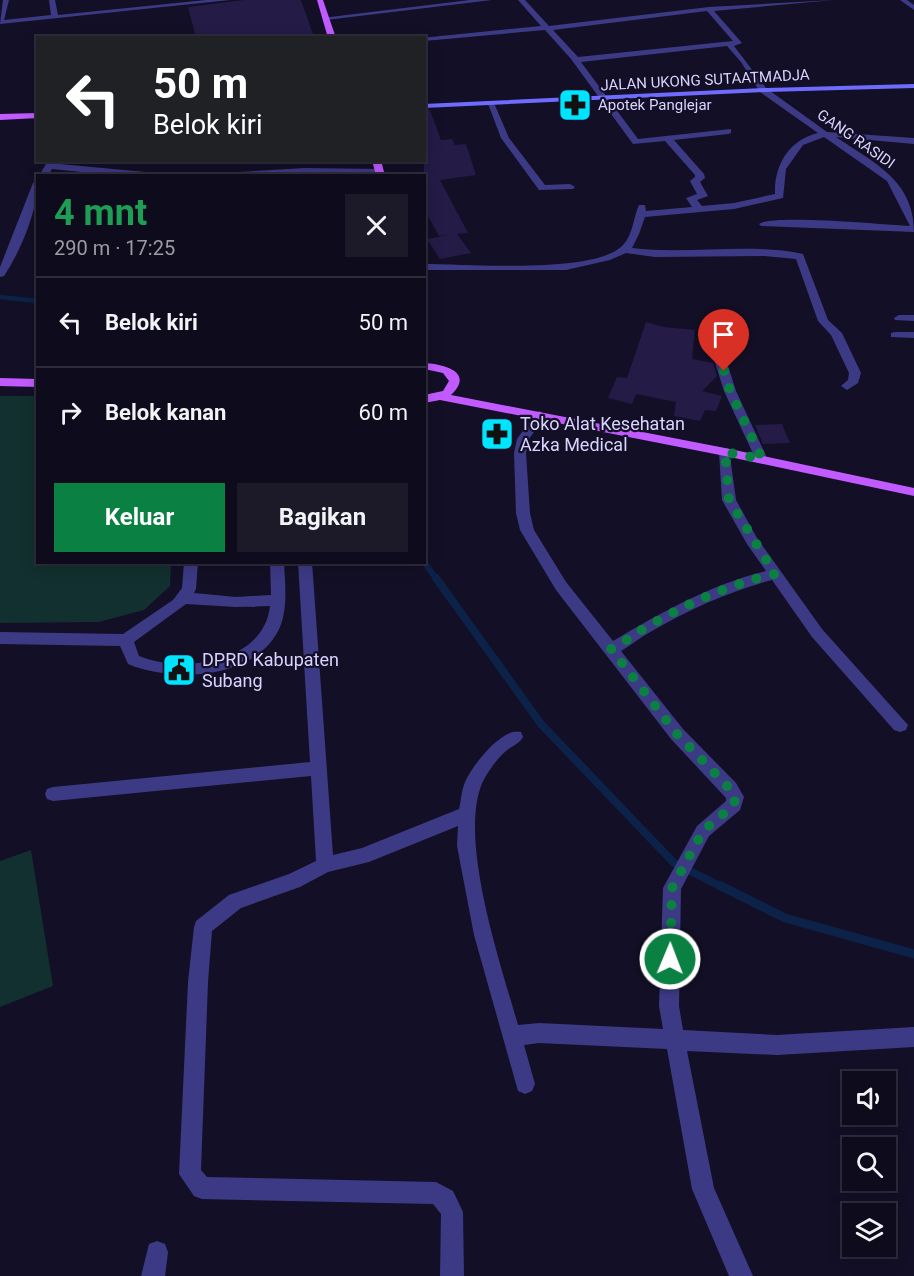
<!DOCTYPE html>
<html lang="id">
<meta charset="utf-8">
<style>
:root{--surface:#0e0b1c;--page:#1c1929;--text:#f1f3f6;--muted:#9b9ba3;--line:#2e2b3b;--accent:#0b8043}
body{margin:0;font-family:Roboto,sans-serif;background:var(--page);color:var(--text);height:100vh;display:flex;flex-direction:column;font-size:22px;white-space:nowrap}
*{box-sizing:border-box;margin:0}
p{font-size:20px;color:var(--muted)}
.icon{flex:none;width:33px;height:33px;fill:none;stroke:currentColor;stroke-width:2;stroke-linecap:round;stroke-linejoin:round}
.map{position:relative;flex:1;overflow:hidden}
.side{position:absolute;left:36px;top:174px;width:390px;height:390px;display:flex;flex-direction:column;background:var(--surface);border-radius:0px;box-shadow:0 3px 15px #0003,0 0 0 2px var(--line)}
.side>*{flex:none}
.guide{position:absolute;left:36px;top:36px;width:390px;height:126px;border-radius:0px;box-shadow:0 3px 15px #0003,0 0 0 2px var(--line);background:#202124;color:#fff;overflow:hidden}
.fabs{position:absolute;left:842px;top:1071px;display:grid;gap:12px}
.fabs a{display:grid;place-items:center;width:54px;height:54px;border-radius:0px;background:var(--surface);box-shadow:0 3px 15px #0003,0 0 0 2px var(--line);font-size:30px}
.pin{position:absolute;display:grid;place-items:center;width:51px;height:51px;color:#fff;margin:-62px -26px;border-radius:50% 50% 50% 0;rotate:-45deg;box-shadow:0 0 6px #0007}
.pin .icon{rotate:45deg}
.me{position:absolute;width:66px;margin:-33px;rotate:1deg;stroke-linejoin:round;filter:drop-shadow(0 0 4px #0008)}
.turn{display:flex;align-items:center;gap:21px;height:126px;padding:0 18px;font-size:27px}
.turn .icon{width:78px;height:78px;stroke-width:2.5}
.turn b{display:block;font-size:42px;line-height:51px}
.round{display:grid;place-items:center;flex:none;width:63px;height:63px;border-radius:0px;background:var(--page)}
.summary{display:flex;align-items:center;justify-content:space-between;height:102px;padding:0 18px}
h1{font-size:36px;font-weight:700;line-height:45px;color:#1e9e55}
.cta{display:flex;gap:12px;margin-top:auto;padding:12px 18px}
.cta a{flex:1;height:69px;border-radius:0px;background:var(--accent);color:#fff;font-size:24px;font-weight:700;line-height:69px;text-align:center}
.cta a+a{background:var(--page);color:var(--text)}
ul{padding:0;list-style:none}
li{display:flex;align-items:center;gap:18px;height:90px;padding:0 18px;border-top:2px solid var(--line)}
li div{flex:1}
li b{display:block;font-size:22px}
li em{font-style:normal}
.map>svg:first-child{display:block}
.green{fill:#12302f}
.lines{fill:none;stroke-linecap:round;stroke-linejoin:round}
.stream-far3{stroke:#0c2248;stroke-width:4.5}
.stream-far2{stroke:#0c2248;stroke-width:6}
.stream-far1{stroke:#0c2248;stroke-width:8}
.stream{stroke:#0c2248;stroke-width:9}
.building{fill:#241b47}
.minor{fill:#3d3a85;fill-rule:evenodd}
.tertiary{fill:#3d3a85;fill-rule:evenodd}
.secondary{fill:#6f6bff;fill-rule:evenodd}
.primary{fill:#c25bff;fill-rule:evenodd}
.route{stroke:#0b8043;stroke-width:10;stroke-dasharray:0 18}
.labels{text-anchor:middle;stroke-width:4.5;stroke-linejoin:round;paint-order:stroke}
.far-street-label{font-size:15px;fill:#d9d4ff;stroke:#130f26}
.far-poi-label{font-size:15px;fill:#d9d4ff;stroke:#130f26;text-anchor:start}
.poi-label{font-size:18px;fill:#d9d4ff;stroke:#130f26;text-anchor:start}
</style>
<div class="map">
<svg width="914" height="1276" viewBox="0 0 914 1276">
<rect width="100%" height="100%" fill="#130f26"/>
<g class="green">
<path d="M0 396H37L38 562 171 563 170 586 144 610 99 622 0 623Z"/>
<path d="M31 850 53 986 0 1007V861Z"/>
</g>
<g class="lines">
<path class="stream-far3" d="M0 297 38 301"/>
<path class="stream-far2" d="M424 562 437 580"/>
<path class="stream-far1" d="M436 578 541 724 674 863 722 887"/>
<path class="stream" d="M719 885 785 918 914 954"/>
</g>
<g class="building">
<path d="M244 0H301L314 37 196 38 188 7Z"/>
<path d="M424 110H430L441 140 452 139 455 145 466 144 476 175 440 180 468 233 457 234 471 253 440 259 427 239 449 235 439 236 424 209Z"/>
<path d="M646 322 664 327 695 330 692 359 713 363 717 376 702 391 722 396 716 411 705 410 700 421 674 416 676 402 636 394 632 404 608 398 617 377 627 378Z"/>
<path d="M782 424 790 443 763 444 755 425Z"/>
</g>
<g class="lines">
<g class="minor">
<path d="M3 0H9L4 20 51 15 49 0H55L58 15 206 0H230L0 24Z"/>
<path d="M518 0H525L549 26 709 7 834 0 714 11 742 43 734 46 766 88 827 132 914 138V144L836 137C874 163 914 180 914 232L761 226 759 224C773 214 886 225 910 226L887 181 824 137 803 145 786 169 783 198 734 209 645 217 639 234 632 248C688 255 747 242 803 254L828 320 842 333 861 373 858 383 847 390 841 386 848 380 849 373 831 335 818 321 796 259 764 256 655 257 626 253 610 260 566 270H424V264C468 264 590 274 621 247 633 237 633 218 639 205H645L646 211 692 207 686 198 697 194 690 181 695 177V175L665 141 633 144 571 59 545 30 424 41V38H421L541 26ZM707 11 733 41 578 57 553 30ZM727 46 741 62 760 92 818 133C789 140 774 165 775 194L734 203 702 206 697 200 708 196 700 182 705 178 704 174 674 140 728 134 731 133V129L638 139 581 62Z"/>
<path d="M900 0H907L914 5V10Z"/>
<path d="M487 101 494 103 509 138 545 185 570 184 575 187 573 189 539 190 501 138Z"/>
<path d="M49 163 156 173 160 176H121L52 169 48 176H39L46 164Z"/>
<path d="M305 168 380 169 385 172 380 175 219 176 223 173Z"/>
<path d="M38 180C38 210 20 252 4 276L0 277V267L33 183Z"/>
<path d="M899 315H914V321L895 320 894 318Z"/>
<path d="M711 328 717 331 736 391 768 460 767 463H757L756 460 724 391 705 331Z"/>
<path d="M895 332H914V338L891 337V333Z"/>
<path d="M540 411 546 415 529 439 526 453 530 513 534 530 566 582 613 641C662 612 710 585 766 571L747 544 722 500 719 452 725 448 729 449 736 500 757 538 822 629 908 725 906 730 900 732 894 730 812 637 772 580C730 591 690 609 652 631 641 637 631 645 621 651L683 729 736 783 744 797 740 810 709 836 681 889 679 1006 683 1030 777 1035 914 1027V1047L777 1055 687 1051 714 1188 753 1276H729L692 1189 667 1049 539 1043 524 1045 535 1084 532 1091 525 1094 518 1091 474 935 457 846 458 826 369 862 328 872 300 887 241 908 212 931 208 982 201 1170 207 1177 436 1182 453 1191 463 1212 464 1276H440L441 1214 433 1204 202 1199 194 1196 179 1174 188 982 194 927 196 921 229 895 289 874 316 861 311 776 53 801 47 799 45 794 47 789 53 787 310 762 298 562H312L333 855 362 848 459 809C461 802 461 793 464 785 469 769 502 726 521 732L523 737C519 744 512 746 506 751 497 758 483 778 480 789 461 848 501 965 518 1025L539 1023 663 1029 659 1006 663 888 697 826 726 801V798L671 739 556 590 520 530 516 513 514 453 517 439 536 412Z"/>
<path d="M184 562H198L196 589 194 593 236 597 271 595 270 562H284C285 583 288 607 280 627 257 680 173 683 128 664L120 646 0 644V632L123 634 173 600 182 588ZM186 604 236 607 270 606C264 663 183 674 139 656L134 642Z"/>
<path d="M157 1241 165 1244 168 1252 165 1276H141L149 1244Z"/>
</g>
<path class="tertiary" d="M470 0H492L326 20 322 18Z"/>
<path class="secondary" d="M914 84V88L766 92 424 108V104L766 88Z"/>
<g class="primary">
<path d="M317 0H323L336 38H328Z"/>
<path d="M38 113V118L0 120V114Z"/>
<path d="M372 160H381L385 176H376Z"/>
<path d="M424 363C444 364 475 372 451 395L725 448 914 488V496L725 456 440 400 424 403V395L443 391 449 381 443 373 424 369Z"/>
<path d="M0 378 38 379V387L0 386Z"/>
</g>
</g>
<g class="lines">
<path class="route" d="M670 959 672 888 703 831 734 805 735 797 729 788 677 734 611 649C624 643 634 634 647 627 688 603 728 585 775 574L729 500 725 452 762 459 730 391 724 371"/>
</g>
<defs>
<g id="pharmacy-square" transform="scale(1.725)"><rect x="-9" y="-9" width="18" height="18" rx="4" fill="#00e5ff" stroke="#130f26"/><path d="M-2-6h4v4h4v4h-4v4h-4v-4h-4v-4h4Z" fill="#111"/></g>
<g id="civic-square" transform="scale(1.725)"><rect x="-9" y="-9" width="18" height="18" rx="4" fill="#00e5ff" stroke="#130f26"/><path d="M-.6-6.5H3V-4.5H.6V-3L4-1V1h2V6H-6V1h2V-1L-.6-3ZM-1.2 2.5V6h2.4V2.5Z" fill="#111"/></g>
</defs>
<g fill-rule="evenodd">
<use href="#pharmacy-square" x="575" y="105"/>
<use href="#pharmacy-square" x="497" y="434"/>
<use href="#civic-square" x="179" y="670"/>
</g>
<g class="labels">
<g class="far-street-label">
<text transform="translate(705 80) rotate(-3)" y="5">JALAN UKONG SUTAATMADJA</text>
<text transform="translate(856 139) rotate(35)" y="5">GANG RASIDI</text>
</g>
<g class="far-poi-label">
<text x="598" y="110">Apotek Panglejar</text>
</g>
<g class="poi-label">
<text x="520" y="430">Toko Alat Kesehatan<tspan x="520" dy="21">Azka Medical</tspan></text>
<text x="202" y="666">DPRD Kabupaten<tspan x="202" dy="21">Subang</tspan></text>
</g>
</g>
</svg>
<div class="fabs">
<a><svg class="icon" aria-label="sound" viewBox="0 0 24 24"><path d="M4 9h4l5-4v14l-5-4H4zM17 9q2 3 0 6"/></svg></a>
<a><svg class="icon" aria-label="search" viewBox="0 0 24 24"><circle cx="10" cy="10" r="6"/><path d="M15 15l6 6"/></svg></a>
<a><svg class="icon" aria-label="layers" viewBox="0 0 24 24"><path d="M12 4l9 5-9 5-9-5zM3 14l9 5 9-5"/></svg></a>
</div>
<div class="pin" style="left:724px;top:371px;background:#d93025"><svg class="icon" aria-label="arrive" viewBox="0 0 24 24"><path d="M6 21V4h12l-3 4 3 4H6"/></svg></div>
<svg class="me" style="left:670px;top:959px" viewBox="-20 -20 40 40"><circle r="17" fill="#0b8043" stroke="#fff" stroke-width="3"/><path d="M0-11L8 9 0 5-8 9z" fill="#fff"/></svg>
<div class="guide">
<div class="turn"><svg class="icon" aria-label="left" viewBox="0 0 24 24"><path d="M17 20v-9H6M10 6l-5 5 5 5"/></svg><div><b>50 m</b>Belok kiri</div></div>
</div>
<section class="side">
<div class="summary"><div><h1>4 mnt</h1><p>290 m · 17:25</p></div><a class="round"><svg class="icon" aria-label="close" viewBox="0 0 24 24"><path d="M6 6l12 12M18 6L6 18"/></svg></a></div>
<ul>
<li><svg class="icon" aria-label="left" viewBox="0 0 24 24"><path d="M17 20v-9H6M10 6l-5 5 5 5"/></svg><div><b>Belok kiri</b></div><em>50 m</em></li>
<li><svg class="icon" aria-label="right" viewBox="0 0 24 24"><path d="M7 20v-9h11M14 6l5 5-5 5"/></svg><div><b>Belok kanan</b></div><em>60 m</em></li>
</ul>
<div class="cta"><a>Keluar</a><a>Bagikan</a></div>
</section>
</div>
